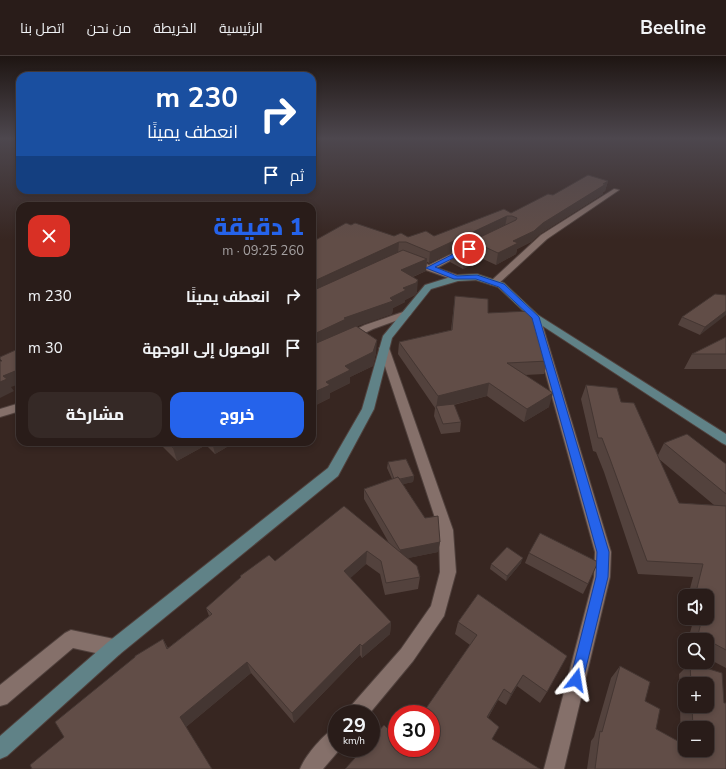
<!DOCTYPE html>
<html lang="ar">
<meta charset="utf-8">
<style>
:root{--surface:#291c19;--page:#352926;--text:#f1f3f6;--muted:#a5a1a2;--line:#453a38;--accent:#2563eb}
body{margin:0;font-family:"Nunito Sans",Cairo,sans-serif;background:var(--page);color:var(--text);direction:rtl;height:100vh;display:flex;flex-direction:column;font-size:15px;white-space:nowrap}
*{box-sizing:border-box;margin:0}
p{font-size:13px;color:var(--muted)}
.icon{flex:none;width:22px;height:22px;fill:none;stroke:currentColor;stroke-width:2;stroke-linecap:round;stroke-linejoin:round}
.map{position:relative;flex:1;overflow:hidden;direction:ltr}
.side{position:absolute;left:16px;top:146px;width:300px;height:244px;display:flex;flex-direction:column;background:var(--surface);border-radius:12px;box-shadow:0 2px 6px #0003,0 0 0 1px var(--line);direction:rtl}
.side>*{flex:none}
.guide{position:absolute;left:16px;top:16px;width:300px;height:122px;border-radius:12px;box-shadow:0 2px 6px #0003,0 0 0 1px var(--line);direction:rtl;background:#1a4fa0;color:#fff;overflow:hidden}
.fabs{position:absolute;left:678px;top:533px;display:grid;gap:8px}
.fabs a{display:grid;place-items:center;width:36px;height:36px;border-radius:8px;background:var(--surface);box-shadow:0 2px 6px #0003,0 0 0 1px var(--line);font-size:20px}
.speed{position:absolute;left:328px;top:649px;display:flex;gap:8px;font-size:20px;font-weight:700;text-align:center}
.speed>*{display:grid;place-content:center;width:52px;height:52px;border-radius:50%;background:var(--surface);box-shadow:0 2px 6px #0003,0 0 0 1px var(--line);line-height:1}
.speed small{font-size:10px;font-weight:400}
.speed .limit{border:6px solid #d22;background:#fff;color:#111}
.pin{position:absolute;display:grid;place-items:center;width:34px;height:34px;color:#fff;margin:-17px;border:2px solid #fff;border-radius:50%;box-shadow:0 1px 4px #0007}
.me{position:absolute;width:44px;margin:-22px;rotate:14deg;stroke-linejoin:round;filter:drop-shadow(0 0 3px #0008)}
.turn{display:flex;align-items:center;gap:14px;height:84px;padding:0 12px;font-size:18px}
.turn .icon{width:52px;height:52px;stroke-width:2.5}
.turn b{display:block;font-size:28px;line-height:34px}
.then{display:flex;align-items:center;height:38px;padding:0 12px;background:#0003;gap:8px;font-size:15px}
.round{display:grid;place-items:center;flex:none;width:42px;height:42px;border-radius:12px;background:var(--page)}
.overview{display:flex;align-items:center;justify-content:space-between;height:68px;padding:0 12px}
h1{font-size:24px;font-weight:800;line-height:30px;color:var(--accent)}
.cta{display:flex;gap:8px;margin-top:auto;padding:8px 12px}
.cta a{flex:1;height:46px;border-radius:12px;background:var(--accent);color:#fff;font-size:16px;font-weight:800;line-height:46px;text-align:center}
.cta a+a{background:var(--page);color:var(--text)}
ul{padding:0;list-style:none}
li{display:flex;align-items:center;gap:12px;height:52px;padding:0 12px}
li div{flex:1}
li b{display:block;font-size:15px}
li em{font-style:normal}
header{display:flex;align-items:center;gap:24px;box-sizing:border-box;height:56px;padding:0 20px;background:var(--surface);border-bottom:1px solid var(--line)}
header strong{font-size:19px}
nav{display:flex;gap:22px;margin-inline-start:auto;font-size:14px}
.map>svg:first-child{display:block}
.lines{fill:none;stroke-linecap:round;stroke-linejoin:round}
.street-casing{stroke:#50413d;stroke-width:2}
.secondary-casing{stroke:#50413d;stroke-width:2}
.street{fill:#85706a;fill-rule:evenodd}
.secondary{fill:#608287;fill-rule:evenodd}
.wall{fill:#53423d;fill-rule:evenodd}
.shaded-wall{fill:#443632}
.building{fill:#614d47;stroke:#443632}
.route{fill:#2563eb;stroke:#184099}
</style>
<header>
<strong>Beeline</strong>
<nav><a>الرئيسية</a><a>الخريطة</a><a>من نحن</a><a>اتصل بنا</a></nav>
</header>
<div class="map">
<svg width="726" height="713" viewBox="0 0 726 713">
<rect width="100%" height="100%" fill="#372621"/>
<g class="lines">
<g class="street-casing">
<g id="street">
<path d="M614 133 619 134 547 183 497 229H491L490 227 491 225 541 179Z"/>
<path d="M461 193H467L468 195 437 212 460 220 461 222 457 225 426 214 407 205 411 202 429 209Z"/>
<path d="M406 255 411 258 409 260 373 273 352 283H344L343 281 344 279 365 269Z"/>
<path d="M535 258 540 261 611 496 610 521 564 713H544L594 521 595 496 530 261Z"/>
<path d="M384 289 389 292 453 474 456 516 444 560 413 605 369 658H347L350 651 401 593 431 550 440 516 439 474 379 292Z"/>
<path d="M20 347V355L0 361V353Z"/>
<path d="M71 574 114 583 120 586 123 592 120 598 114 601 73 592 7 648 0 650V629L65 577Z"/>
<path d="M337 671V692H341L323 713H300C305 700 325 676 337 671Z"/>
</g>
</g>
<g class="secondary-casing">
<path id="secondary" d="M477 218 504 227 538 259 726 378V389L722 387 532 263 498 231 476 224 458 225 431 233 392 282 374 353 338 420 120 598 7 700 0 703V680L108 586 328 412 362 353 383 280 425 229 457 219Z"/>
</g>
<use href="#street" class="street"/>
<use href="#secondary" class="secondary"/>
</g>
<g class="wall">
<path d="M608 125 605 135 603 136V138L540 178 531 186 517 193 516 198 496 209 483 203 463 213 450 206 451 197 429 207 427 206 426 215 413 221 417 236 415 239 405 244V246L393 252 392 258 357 270 376 297 373 310 350 321V327L330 337V342L312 351V186L394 180 408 181 434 180 511 157 553 139Z"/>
<path d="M726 239 700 279 678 269 682 261Z"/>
<path d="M455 240 488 257 548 305 544 318 525 319 549 351 524 366 487 340 454 349 461 366 460 376 441 378 434 360 435 352 398 298 399 286 451 274Z"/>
<path d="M726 281V313H684L692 298Z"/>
<path d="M586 329 621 346 658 399 664 387 726 408V612L707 602V584H688L694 562H707V540H688L693 521 638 518 604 416 596 396 593 395 581 343ZM659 403 714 449 679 447Z"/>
<path d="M158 386H232V388L215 398 206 389 177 405Z"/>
<path d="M388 406 414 420 413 426 403 428 440 486 438 496 408 502 420 521 418 533 385 539 380 518 366 508 350 522 391 566 390 578 362 602 360 599 294 667 251 617 186 671 64 681 135 601 163 583 168 592 209 560 206 552 240 522V520L275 505 389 487 364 443V433L392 423 387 412Z"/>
<path d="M529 497 588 528 583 538 525 507Z"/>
<path d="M521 507 506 525 490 513 491 508Z"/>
<path d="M478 538 567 600 547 636 540 647 517 630 506 649 498 644 488 662 499 671 492 683 540 713H345L364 692H371V684L384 669 397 682V692H431V658H422L470 589 455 578 458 566Z"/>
<path d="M690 607 724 647 726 713H587L591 685 594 681 611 622 620 610 645 645 656 673 681 687 679 618ZM685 628H707V650H685ZM685 672H707V694H685Z"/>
</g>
<g class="shaded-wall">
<path d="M608 125 605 135 603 136V138L540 178 531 186 517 193 516 198 496 209 498 197 513 185 543 167Z"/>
<path d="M507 160 505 171 451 195V197L429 207 430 196Z"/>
<path d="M399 186 398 198 312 238V226Z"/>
<path d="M485 191 483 203 463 213 465 201Z"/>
<path d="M427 203 426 215 400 226 401 214Z"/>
<path d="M418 224 417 236 415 239 405 244V246L393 252 392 258 347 274 312 292V279L344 262 390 242 403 232Z"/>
<path d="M726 255V259L700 279 705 271Z"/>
<path d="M377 284 376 297 373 310 350 321V327L330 337V342L312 351V337Z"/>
<path d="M20 313V328L11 331 14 335 0 342V326L3 320Z"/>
<path d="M489 327 487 340 436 353 438 340Z"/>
<path d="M553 337 549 351 524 366 527 353Z"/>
<path d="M183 386H205L206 389 177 405 173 392Z"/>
<path d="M212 386H232V388L215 398Z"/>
<path d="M414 420 413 426 394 430 395 425Z"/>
<path d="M440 486 438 496 399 504 400 494Z"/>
<path d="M367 495 366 508 344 528V515Z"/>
<path d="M523 502 521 507 506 525 507 520Z"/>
<path d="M391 566 390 578 362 602V590Z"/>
<path d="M360 588V599L294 667 292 657Z"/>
<path d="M247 606 251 617 186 671 212 713 180 661Z"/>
<path d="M523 619 517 630 506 649 511 638Z"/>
<path d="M504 633 498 644 482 672 487 661Z"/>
</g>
<g class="building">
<path d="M588 119 608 125 603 128H606L543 167 534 175 513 185 518 187 498 197 485 191 465 201 451 195 516 164 517 162 512 160H507L430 196 406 186H399L312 226V186L346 167 351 169 355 167 394 180 401 177 408 181 426 175 434 180 504 153 511 157 548 138 553 139Z"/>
<path d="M403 194 427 203 401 214 418 224 416 227 403 232 406 234 390 242 393 245 344 262 346 263 312 279V235Z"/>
<path d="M715 238 726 239V255L705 271 682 261Z"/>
<path d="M455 240 488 243V257L529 255 539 273 548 305 507 307 553 337 527 353 489 327 438 340 399 286 452 274Z"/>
<path d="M356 270 377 284 373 296 345 310 350 314 326 326 330 329 312 337V289Z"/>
<path d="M726 281V298H692Z"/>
<path d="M20 292V313L3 320 7 323 0 326V305H2L0 303V301Z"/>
<path d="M586 329 617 332 621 346 634 347 679 447 726 450V594L698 579 702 562H707V540H704L696 536 703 508 647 505 610 403 602 382H598Z"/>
<path d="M454 348 461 366 443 368 436 350Z"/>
<path d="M687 378 726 408V438L664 387Z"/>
<path d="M167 386H183L173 392Z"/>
<path d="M406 403 414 420 400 423 398 421 394 423 388 406Z"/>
<path d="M398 421 425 462 438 460 440 486 400 494 364 433Z"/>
<path d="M344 450 417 510 420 521 386 527 381 505 367 495 344 515 391 566 362 590 360 588 292 657 247 606 180 661 212 713H32L30 709 64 681 55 666 135 601V600L163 583 167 593 212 558 206 552 241 521 240 520 269 499 275 505Z"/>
<path d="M540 477 598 506 588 528 529 497Z"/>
<path d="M507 491 523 502 507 520 491 508Z"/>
<path d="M478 538 567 600 547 636 523 619 511 638 504 633 487 661 499 671 492 683 540 713H345L364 692H371V684L384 669 397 682V692H431V658H422L477 579 458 566Z"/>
<path d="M690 607 722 617 724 647H726V713H595L600 675 602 676 620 610 650 626 645 645 660 653 656 673 685 689V694H707V672H693L692 650H707V628H691Z"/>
</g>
<linearGradient id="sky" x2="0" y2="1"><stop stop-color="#1e1512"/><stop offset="0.45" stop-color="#4d474e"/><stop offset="1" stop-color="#4d474e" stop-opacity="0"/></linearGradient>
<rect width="726" height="183" fill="url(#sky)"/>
<path class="route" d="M467 191 472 193 435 211 457 220 477 219 504 228 539 261 609 496 608 521 583 624 581 629 576 631 572 629 570 624 596 521 597 496 532 262 499 231 476 223H454L426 212Z"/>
</svg>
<div class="fabs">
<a><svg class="icon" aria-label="sound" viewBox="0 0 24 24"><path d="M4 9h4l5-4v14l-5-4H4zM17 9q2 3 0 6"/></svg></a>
<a><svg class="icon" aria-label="search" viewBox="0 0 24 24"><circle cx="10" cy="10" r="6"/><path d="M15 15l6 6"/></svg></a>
<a>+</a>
<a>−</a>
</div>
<div class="speed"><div>29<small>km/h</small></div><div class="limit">30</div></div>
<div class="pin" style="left:469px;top:193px;background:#d93025"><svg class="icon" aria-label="arrive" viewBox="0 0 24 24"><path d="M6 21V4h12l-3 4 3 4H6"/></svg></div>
<svg class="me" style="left:576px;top:624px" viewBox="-20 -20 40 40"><path d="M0-17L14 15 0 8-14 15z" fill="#2563eb" stroke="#fff" stroke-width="4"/></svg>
<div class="guide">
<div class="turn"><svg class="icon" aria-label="right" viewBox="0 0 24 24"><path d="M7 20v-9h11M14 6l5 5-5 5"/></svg><div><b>230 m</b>انعطف يمينًا</div></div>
<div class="then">ثم<svg class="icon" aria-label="arrive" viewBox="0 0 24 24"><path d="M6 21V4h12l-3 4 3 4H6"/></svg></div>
</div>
<section class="side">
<div class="overview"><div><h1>1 دقيقة</h1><p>260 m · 09:25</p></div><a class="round" style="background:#d93025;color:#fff"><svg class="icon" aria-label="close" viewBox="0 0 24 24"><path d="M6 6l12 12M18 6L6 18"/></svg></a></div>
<ul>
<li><svg class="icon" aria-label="right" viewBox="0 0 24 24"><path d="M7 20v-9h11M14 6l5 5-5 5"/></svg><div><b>انعطف يمينًا</b></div><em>230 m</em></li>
<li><svg class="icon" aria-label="arrive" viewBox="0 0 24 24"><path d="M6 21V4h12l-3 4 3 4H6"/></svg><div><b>الوصول إلى الوجهة</b></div><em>30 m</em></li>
</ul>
<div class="cta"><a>خروج</a><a>مشاركة</a></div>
</section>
</div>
